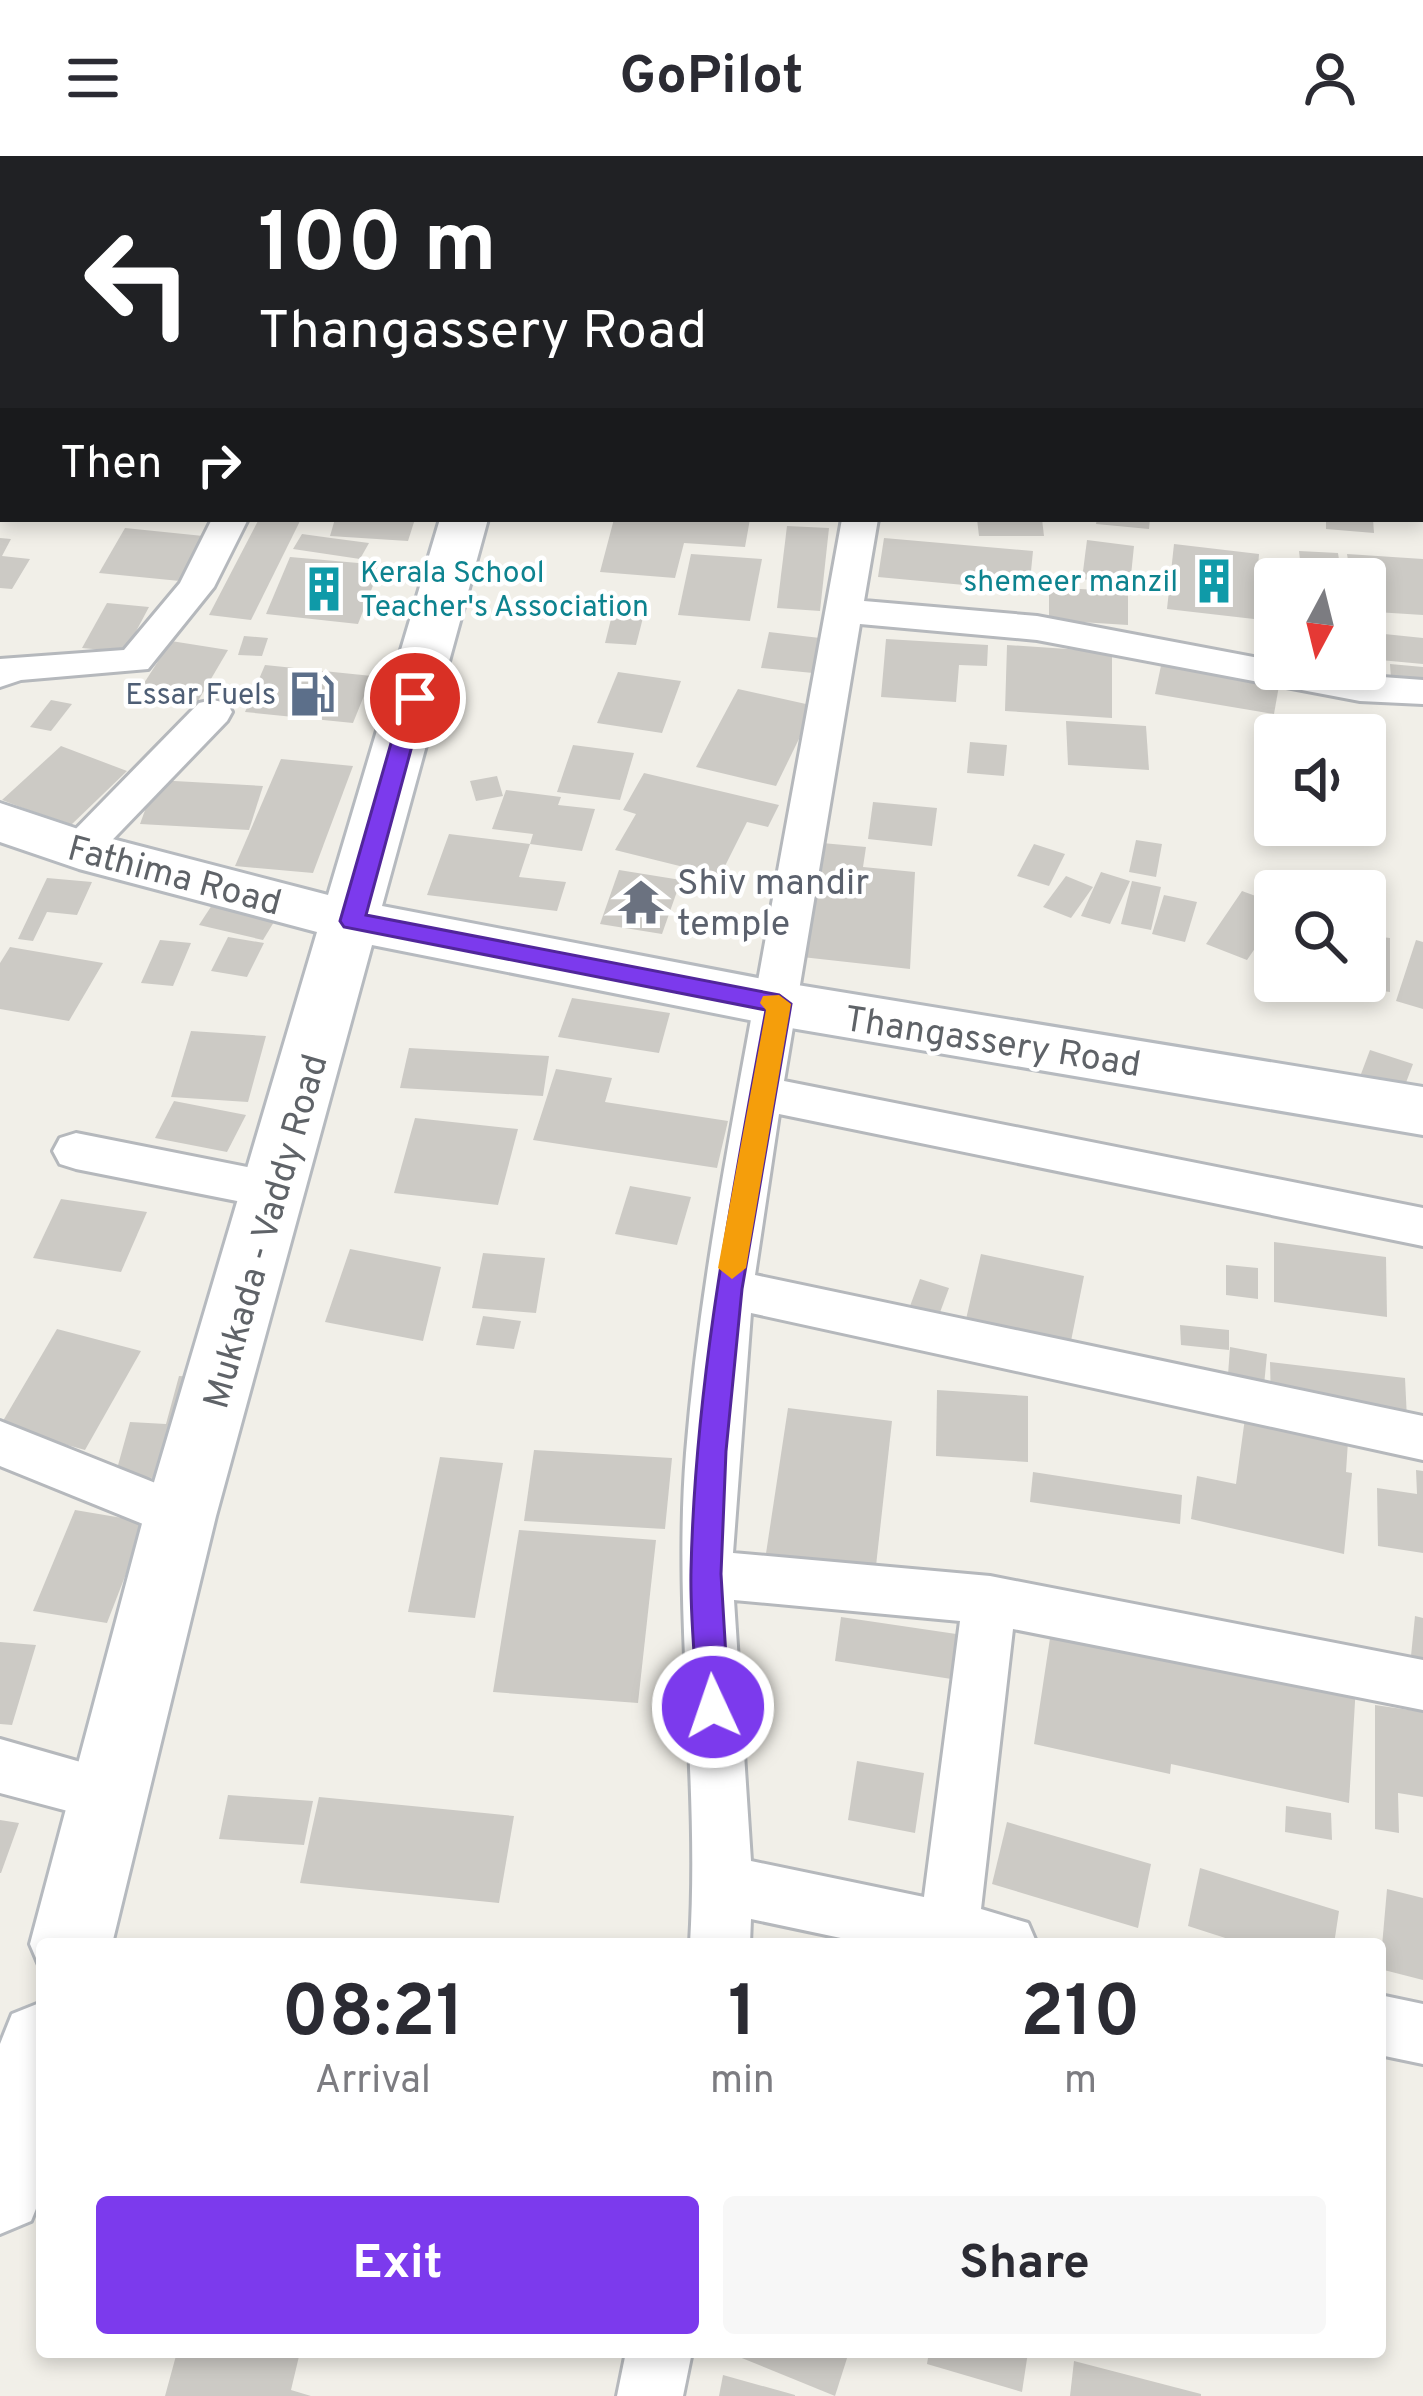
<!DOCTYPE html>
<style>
:root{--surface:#fff;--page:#f7f7f7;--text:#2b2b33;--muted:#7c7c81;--accent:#7c3aed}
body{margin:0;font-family:Overpass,sans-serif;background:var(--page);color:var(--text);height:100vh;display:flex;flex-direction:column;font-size:45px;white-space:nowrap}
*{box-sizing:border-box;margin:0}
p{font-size:39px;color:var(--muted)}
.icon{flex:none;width:66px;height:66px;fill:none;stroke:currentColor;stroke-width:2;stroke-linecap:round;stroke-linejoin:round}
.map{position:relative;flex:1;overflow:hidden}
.side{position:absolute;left:36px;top:1782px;width:1350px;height:420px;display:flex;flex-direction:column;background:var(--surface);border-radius:12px;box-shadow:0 6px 18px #0003}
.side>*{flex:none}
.guide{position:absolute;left:0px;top:0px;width:1425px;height:366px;box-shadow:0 6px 18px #0003;background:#202124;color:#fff;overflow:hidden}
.needle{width:78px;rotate:187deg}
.buttons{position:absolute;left:1254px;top:402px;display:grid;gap:24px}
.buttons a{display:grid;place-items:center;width:132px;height:132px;border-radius:12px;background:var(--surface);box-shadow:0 6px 18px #0003;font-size:60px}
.pin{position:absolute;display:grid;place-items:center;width:102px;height:102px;color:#fff;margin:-51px;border:6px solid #fff;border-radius:50%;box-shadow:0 3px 12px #0007}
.me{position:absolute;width:132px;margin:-66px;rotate:357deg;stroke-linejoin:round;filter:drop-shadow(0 0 9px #0008)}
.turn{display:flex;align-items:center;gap:42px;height:252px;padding:0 60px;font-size:54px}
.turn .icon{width:156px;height:156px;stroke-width:2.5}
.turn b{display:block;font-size:84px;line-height:102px}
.then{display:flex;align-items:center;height:114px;padding:0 60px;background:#0003;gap:24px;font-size:45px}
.eta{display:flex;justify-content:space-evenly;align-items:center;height:204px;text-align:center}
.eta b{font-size:72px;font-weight:700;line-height:84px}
.cta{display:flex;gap:24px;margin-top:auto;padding:24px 60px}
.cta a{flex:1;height:138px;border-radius:12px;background:var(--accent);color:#fff;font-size:48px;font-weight:700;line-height:138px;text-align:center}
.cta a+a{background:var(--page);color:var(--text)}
header{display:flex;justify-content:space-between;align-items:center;height:156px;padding:0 60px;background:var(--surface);font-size:54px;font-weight:700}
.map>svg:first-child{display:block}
.building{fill:#cccac5}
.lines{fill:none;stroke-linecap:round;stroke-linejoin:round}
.street-casing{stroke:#b5b8bc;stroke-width:6}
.secondary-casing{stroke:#b6babf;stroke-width:6}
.street{fill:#fff;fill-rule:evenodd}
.secondary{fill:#fff;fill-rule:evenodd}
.route{fill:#7c3aed;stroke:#51269a;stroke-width:3}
.slow{fill:#f59e0b}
.labels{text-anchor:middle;stroke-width:9;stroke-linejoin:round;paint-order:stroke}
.far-culture-label{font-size:30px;fill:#0d838f;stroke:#fff;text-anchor:start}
.far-service-label{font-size:30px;fill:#4e5e75;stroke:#fff;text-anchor:end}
.street-label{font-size:36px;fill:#5f6368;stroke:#fff}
.worship-label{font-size:36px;fill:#5b616d;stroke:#fff;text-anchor:start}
</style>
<header><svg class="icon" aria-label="menu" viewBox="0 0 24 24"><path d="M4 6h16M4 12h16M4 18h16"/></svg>GoPilot<svg class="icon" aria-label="person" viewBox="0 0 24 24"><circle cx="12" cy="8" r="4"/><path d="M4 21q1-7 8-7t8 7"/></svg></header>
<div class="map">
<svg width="1423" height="2240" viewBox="0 0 1423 2240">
<rect width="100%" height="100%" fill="#f1efe8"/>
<g class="building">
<path d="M259 363H301L251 464 209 459Z"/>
<path d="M335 363H415L408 385 330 380Z"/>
<path d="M614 363H750L745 391 684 387 675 422 600 416Z"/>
<path d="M977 363H1042L1044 380H979Z"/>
<path d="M1097 363H1150L1149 373 1096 368Z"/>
<path d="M1326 363H1373L1374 377 1326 373Z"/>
<path d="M787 370 829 372 820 455 777 452Z"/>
<path d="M125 372 213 381 190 426 99 417Z"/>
<path d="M302 378 331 382 369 387 360 403 293 393Z"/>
<path d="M0 382 11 383 2 400 30 403 12 433 0 432Z"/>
<path d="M884 382 1033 395 1029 435 878 421Z"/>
<path d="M1087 384 1134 390 1130 429 1082 423Z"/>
<path d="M1174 388 1259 398 1254 463 1167 453Z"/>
<path d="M1299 395 1338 397 1342 423H1302Z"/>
<path d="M691 398 762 403 750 465 678 459Z"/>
<path d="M1347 398 1423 403V459L1376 456 1372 426 1351 423Z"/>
<path d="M290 401 381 409 358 468 266 458Z"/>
<path d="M1049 431 1128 436V469L1049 464Z"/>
<path d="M107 447 149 451 125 496 82 492Z"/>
<path d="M615 447 646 450 636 489 605 487Z"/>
<path d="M769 476 820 482 813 517 761 512Z"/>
<path d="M1365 476 1423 482V508L1380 504V487L1365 485Z"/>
<path d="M244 480 268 482 262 500 238 499Z"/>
<path d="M886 483 988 489 987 510 959 509 956 546 881 541Z"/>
<path d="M171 485 228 494 198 545 139 535Z"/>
<path d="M1007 489 1112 496V562L1005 555Z"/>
<path d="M1162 505 1280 524 1274 558 1155 538Z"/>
<path d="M1390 508 1423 511V526L1391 523Z"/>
<path d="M265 509 372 520 353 567 245 556Z"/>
<path d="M618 516 681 525 662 577 597 567Z"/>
<path d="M738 533 815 550 776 630 696 611Z"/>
<path d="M51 544 72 548 51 575 30 571Z"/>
<path d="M1066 565 1146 570 1149 614 1068 609Z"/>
<path d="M970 586 1007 589 1004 620 967 617Z"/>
<path d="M573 589 634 597 620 644 557 636Z"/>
<path d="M61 590 127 615 70 670 2 644Z"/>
<path d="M281 603 353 610 313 717 235 710Z"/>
<path d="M644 617 779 649 768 671 747 666 720 720 615 694 636 658 623 654Z"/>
<path d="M497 620 503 640 476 645 470 625Z"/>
<path d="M156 624 263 630 249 674 140 668Z"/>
<path d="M506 634 561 641 558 649 595 653 582 695 530 688 533 678 492 673Z"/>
<path d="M873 646 937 652 932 690 868 683Z"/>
<path d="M449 678 530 688 519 721 566 726 557 755 427 739Z"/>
<path d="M1136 684 1162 688 1156 721 1129 716Z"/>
<path d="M822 687 866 691 863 711 915 716 910 813 802 801Z"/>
<path d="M1034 688 1065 698 1049 730 1017 720Z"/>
<path d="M619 714 681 724 662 778 600 768Z"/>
<path d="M1101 716 1130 725 1110 768 1081 760Z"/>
<path d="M1066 720 1093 731 1071 762 1043 751Z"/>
<path d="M47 722 92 726 77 759 47 756 33 785 18 783Z"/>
<path d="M1132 725 1161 731 1151 774 1121 768Z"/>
<path d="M1242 735 1275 747V794L1258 788 1247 804 1206 788Z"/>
<path d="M1164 739 1197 746 1185 786 1152 778Z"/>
<path d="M214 746 277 761 263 784 199 769Z"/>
<path d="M1365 779 1390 782V836L1328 828 1365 825Z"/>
<path d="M228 781 264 787 247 821 211 815Z"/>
<path d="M160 784 191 787 173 830 141 827Z"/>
<path d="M1416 784 1423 786V853L1396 845Z"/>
<path d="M10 791 103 807 69 865 0 853V807Z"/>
<path d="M572 842 670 857 659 897 558 881Z"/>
<path d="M191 875 266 880 248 946 171 941Z"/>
<path d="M409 892 549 900 543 940 400 932Z"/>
<path d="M1370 894 1413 908 1404 932 1361 918Z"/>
<path d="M556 913 612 922 605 946 728 965 717 1012 533 984Z"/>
<path d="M174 945 246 959 227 996 155 982Z"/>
<path d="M415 962 518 973 498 1049 394 1037Z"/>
<path d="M630 1030 691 1041 677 1089 615 1078Z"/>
<path d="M61 1043 147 1056 121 1116 33 1102Z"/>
<path d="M1274 1086 1386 1101 1387 1161 1274 1146Z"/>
<path d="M350 1093 441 1111 423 1185 325 1166Z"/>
<path d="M483 1097 545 1102 536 1157 472 1152Z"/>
<path d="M981 1098 1084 1120 1069 1195 964 1172Z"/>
<path d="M1226 1109 1258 1112V1143L1226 1139Z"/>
<path d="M920 1123 949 1132 935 1170 906 1161Z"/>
<path d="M483 1160 521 1165 514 1193 476 1189Z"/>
<path d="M1180 1169 1229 1174V1194L1181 1189Z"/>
<path d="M57 1173 141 1195 85 1294 0 1270Z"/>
<path d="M1230 1191 1267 1198 1263 1240 1227 1233Z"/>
<path d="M1270 1206 1405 1222 1407 1263 1271 1246Z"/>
<path d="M179 1220 200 1221 172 1323 115 1320 130 1266 166 1268Z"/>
<path d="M937 1234 1028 1240V1306L936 1300Z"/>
<path d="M788 1252 892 1265 875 1419 765 1404Z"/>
<path d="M1245 1262 1348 1285 1346 1316 1352 1317 1344 1398 1191 1363 1197 1320 1236 1328Z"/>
<path d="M534 1294 672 1302 665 1373 524 1365Z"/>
<path d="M440 1301 503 1307 475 1462 408 1456Z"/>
<path d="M1416 1314 1423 1315V1397L1378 1390 1377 1332 1417 1338Z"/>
<path d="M1033 1316 1182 1339 1180 1368 1030 1346Z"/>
<path d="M75 1354 146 1366 107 1467 33 1455Z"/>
<path d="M519 1374 656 1384 638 1547 493 1536Z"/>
<path d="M1415 1460 1423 1462V1503L1411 1500Z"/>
<path d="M841 1461 963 1479 958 1524 835 1505Z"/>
<path d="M1052 1469 1356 1529 1349 1647 1171 1608 1170 1618 1034 1588Z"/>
<path d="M0 1486 36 1489 12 1569 0 1568Z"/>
<path d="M1375 1549 1423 1556V1641L1398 1637 1399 1677 1375 1673Z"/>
<path d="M857 1605 924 1617 915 1677 848 1664Z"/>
<path d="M228 1639 313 1645 304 1689 219 1683Z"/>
<path d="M319 1641 514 1660 499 1747 300 1727Z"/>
<path d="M1286 1650 1331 1657 1332 1684 1285 1676Z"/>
<path d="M0 1664 19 1667 1 1717H0Z"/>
<path d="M1007 1666 1151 1708 1138 1772 992 1728Z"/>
<path d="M1200 1712 1339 1755 1334 1788H1244L1188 1770Z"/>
<path d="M1387 1733 1423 1742V1824L1380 1813Z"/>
<path d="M177 2196H300L291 2234 311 2240H165Z"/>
<path d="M727 2196H849L835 2240Z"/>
<path d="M929 2196H1028L1022 2236 927 2208Z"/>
<path d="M1074 2205 1201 2238V2240H1070Z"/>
<path d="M723 2219 795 2239V2240H719Z"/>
</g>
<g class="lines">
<g class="street-casing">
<g id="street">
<rect x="743" y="0" width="30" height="3"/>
<path d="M937 0H967L936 3Z"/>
<path d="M1044 0H1074L1043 3Z"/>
<rect x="1422" y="20" width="1" height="18"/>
<rect x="1422" y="231" width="1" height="20"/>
<path d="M212 363H248L214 431 148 513 21 524 0 531V503L124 494 180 427Z"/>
<path d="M842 363H878L864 445 1037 460 1275 505V513L1423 524V548L1360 545 1037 484 860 468 784 925 1423 1052V1090L779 958 755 1119 1423 1260V1304L751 1157 733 1397 990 1420 1423 1504V1554L1013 1473 981 1753 1028 1767 1037 1788H869L751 1763 750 1788H690C700 1624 673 1461 686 1297 698 1146 727 996 754 847 783 686 813 524 842 363ZM734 1444 960 1465 924 1741 751 1705Z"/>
<path d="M213 544 227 547 232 556 227 565 93 704H65L59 694 65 684 199 547Z"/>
<path d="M76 977 277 1017 293 1022 300 1035 293 1048 277 1053 76 1013 60 1008 53 995 60 982Z"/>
<path d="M0 1265 198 1344 206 1360 198 1376 180 1383 0 1310Z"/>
<path d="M0 1583 133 1621 141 1640 133 1659 113 1667 0 1637Z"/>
<path d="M1380 1839 1423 1848V1908L1380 1899Z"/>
<path d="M626 2196H692L683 2240H617Z"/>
</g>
</g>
<g class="secondary-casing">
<g id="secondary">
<path d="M550 0H590L549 3Z"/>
<path d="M440 363H488L382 750 779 826 1423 931V979L779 870 372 789 216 1360 112 1788H42V1816L30 1788 144 1360 317 776 79 713 0 686V647L93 678 328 739Z"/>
<path d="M42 1846V2038L31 2065 0 2078V1888L12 1858Z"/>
</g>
</g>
<use href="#street" class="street"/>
<use href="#secondary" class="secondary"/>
</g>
<path class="route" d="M415 535 425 542 366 759 779 839 791 848 742 1133 726 1295 721 1418 729 1551 725 1562 713 1566 702 1562 698 1551C695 1506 690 1460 691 1415 695 1225 732 1040 766 854L344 771 340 765 404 542Z"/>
<path class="slow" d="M779 839 791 848 746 1112 732 1123 718 1112 766 854 760 847 763 840Z"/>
<defs>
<g id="building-bare" transform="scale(3.6)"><path d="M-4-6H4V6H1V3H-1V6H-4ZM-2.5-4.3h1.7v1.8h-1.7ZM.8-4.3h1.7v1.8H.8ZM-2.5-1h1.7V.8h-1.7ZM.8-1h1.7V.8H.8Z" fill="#0f9aa8" stroke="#fff" stroke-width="2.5" paint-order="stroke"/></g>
<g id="fuel-bare" transform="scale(3.6)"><path d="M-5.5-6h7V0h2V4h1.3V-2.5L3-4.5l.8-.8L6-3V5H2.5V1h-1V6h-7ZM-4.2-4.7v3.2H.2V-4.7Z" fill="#5c6f8a" stroke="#fff" stroke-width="2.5" paint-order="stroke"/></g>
<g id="temple-bare" transform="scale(3.6)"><path d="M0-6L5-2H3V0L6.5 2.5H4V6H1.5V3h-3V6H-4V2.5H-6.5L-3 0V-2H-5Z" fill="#6b7280" stroke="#fff" stroke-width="2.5" paint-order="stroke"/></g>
</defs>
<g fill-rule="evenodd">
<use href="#building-bare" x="1214" y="425"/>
<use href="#building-bare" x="324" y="433"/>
<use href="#fuel-bare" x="312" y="538"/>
<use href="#temple-bare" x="641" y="746"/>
</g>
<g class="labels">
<g class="far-culture-label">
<text x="360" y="426">Kerala School<tspan x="360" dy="34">Teacher's Association</tspan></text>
<text x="1178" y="435" text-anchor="end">shemeer manzil</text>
</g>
<g class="far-service-label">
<text x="276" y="548">Essar Fuels</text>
</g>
<g class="street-label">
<text transform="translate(175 718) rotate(15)" y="13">Fathima Road</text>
<text transform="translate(993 884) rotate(9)" y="13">Thangassery Road</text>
<text transform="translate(264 1075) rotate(-74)" y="13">Mukkada - Vaddy Road</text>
</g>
<g class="worship-label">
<text x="677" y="738">Shiv mandir<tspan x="677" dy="41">temple</tspan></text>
</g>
</g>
</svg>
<div class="buttons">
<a><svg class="needle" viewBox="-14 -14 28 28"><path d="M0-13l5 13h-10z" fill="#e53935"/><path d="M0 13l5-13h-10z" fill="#7c7c81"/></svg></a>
<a><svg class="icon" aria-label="sound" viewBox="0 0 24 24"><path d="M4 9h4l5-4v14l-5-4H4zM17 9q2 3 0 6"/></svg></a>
<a><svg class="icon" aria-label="search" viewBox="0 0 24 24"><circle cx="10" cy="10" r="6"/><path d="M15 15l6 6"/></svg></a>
</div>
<div class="pin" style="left:415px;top:542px;background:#d93025"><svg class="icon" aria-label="arrive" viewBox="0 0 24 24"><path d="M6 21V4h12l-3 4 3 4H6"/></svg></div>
<svg class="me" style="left:713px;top:1551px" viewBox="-20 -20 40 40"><circle r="17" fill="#7c3aed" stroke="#fff" stroke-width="3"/><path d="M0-11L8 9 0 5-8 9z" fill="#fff"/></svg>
<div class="guide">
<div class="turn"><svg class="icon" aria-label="left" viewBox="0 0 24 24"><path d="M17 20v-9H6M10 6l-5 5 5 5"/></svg><div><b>100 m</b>Thangassery Road</div></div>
<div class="then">Then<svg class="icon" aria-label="right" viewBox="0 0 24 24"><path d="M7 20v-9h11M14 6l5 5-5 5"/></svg></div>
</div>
<section class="side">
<div class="eta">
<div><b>08:21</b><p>Arrival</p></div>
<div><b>1</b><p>min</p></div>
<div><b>210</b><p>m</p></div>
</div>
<div class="cta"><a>Exit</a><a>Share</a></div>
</section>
</div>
